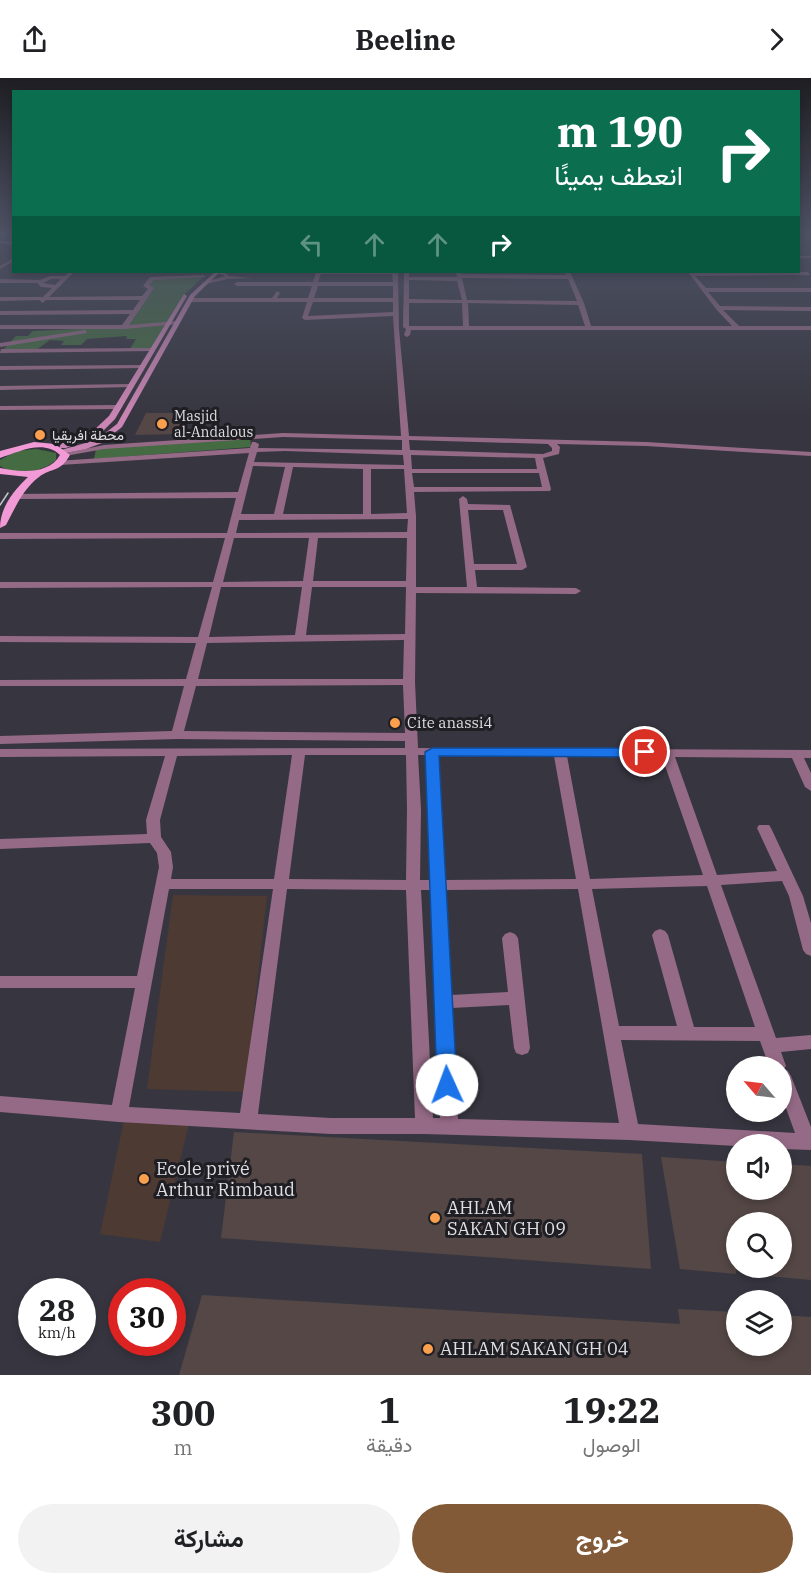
<!DOCTYPE html>
<html lang="ar">
<meta charset="utf-8">
<style>
:root{--surface:#fff;--page:#f2f2f2;--text:#202124;--muted:#757577;--accent:#825a37}
body{margin:0;font-family:"IBM Plex Serif",Vazirmatn,serif;background:var(--page);color:var(--text);direction:rtl;height:100vh;display:flex;flex-direction:column;font-size:22px;white-space:nowrap}
*{box-sizing:border-box;margin:0}
p{font-size:20px;color:var(--muted)}
.icon{flex:none;width:33px;height:33px;fill:none;stroke:currentColor;stroke-width:2;stroke-linecap:round;stroke-linejoin:round}
.map{position:relative;height:1297px;overflow:hidden;direction:ltr}
.drawer{display:flex;flex-direction:column;background:var(--surface);flex:1}
.drawer>*{flex:none}
.banner{position:absolute;left:12px;top:12px;width:788px;height:183px;border-radius:0px;box-shadow:0 3px 9px #0003;direction:rtl;background:#0b6e4f;color:#fff;overflow:hidden}
.needle{width:39px;rotate:298deg}
.buttons{position:absolute;left:726px;top:978px;display:grid;gap:12px}
.buttons a{display:grid;place-items:center;width:66px;height:66px;border-radius:50%;background:var(--surface);box-shadow:0 3px 9px #0003;font-size:30px}
.speed{position:absolute;left:18px;top:1200px;display:flex;gap:12px;font-size:30px;font-weight:700;text-align:center}
.speed>*{display:grid;place-content:center;width:78px;height:78px;border-radius:50%;background:var(--surface);box-shadow:0 3px 9px #0003;line-height:1}
.speed small{font-size:15px;font-weight:400}
.speed .limit{border:9px solid #d22;background:#fff;color:#111}
.pin{position:absolute;display:grid;place-items:center;width:51px;height:51px;color:#fff;margin:-26px;border:3px solid #fff;border-radius:50%;box-shadow:0 2px 6px #0007}
.me{position:absolute;width:66px;margin:-33px;rotate:358deg;stroke-linejoin:round;filter:drop-shadow(0 0 4px #0008)}
.turn{display:flex;align-items:center;gap:21px;height:126px;padding:0 18px;font-size:27px}
.turn .icon{width:78px;height:78px;stroke-width:2.5}
.turn b{display:block;font-size:42px;line-height:51px}
.lanes{display:flex;align-items:center;height:57px;padding:0 18px;background:#0003;justify-content:center;gap:30px;direction:ltr}
.lanes .off{opacity:.35}
.eta{display:flex;justify-content:space-evenly;align-items:center;height:102px;text-align:center}
.eta b{font-size:36px;font-weight:700;line-height:42px}
.action{display:flex;gap:12px;margin-top:auto;padding:12px 18px}
.action a{flex:1;height:69px;border-radius:36px;background:var(--accent);color:#fff;font-size:24px;font-weight:700;line-height:69px;text-align:center}
.action a+a{background:var(--page);color:var(--text)}
header{display:flex;justify-content:space-between;align-items:center;height:78px;padding:0 18px;background:var(--surface);font-size:27px;font-weight:700}
.map>svg:first-child{display:block}
.education{fill:#4d3a32}
.green{fill:#446b41}
.building{fill:#544745}
.lines{fill:none;stroke-linecap:round;stroke-linejoin:round}
.street{fill:#956a86;fill-rule:evenodd}
.secondary{fill:#c985b3;fill-rule:evenodd}
.primary{fill:#f19ad5;fill-rule:evenodd}
.tram{stroke:#c8c7ce;stroke-width:1.5}
.route{fill:#1a73e8;stroke:#114b97;stroke-width:1.5}
.poi-dot{fill:#fa9f4e;stroke:#1e1e23;stroke-width:2}
.labels{text-anchor:middle;stroke-width:6;stroke-linejoin:round;paint-order:stroke}
.far-poi-label{font-size:14px;fill:#dfdee5;stroke:#1e1e23;text-anchor:start}
.poi-label{font-size:15px;fill:#dfdee5;stroke:#1e1e23;text-anchor:start}
.near-poi-label{font-size:18px;fill:#dfdee5;stroke:#1e1e23;text-anchor:start}
</style>
<header><svg class="icon" aria-label="forward" viewBox="0 0 24 24"><path d="M9 5l7 7-7 7"/></svg>Beeline<svg class="icon" aria-label="share" viewBox="0 0 24 24"><path d="M12 15V3M7 8l5-5 5 5M5 13v7h14v-7"/></svg></header>
<div class="map">
<svg width="811" height="1297" viewBox="0 0 811 1297">
<rect width="100%" height="100%" fill="#373640"/>
<g class="education">
<path d="M173 817 267 818 245 1014 147 1011Z"/>
<path d="M124 1042 189 1046 160 1164 100 1156Z"/>
</g>
<g class="green">
<path d="M153 199H203L184 217 150 272 130 271 136 261H126L127 258 87 261 81 267H61L64 263 50 262 36 272H0H3L16 258H28L33 253 124 249 151 209H146Z"/>
<path d="M250 359 251 369 94 381 96 371Z"/>
<path d="M36 371 56 375V382C43 394 15 398 0 388V382L17 373Z"/>
</g>
<g class="building">
<path d="M146 335H188L178 356 135 357Z"/>
<path d="M234 1054 642 1076 651 1191 221 1160Z"/>
<path d="M661 1079 736 1084V1112H782V1086L811 1088V1202L756 1197V1190H782V1144H736V1196L680 1191Z"/>
<path d="M202 1217 680 1246 678 1231 736 1234V1268H782V1237L811 1239V1297H179Z"/>
</g>
<g class="lines">
<g class="street">
<rect x="798" y="178" width="13" height="2"/>
<path d="M14 180V183L0 191V188Z"/>
<path d="M69 194H74L49 219 142 218 148 211 143 208 150 199 203 197 206 199 154 202 149 207 154 210 129 247 177 243 179 246 124 251H0V247H122L130 236 0 237V233L133 232 140 222H46L42 225 40 222 0 223V219H43L52 210 41 209 37 205H0V201L40 202 50 198H65ZM51 201H61L55 207 43 205Z"/>
<path d="M214 194H224L229 198 252 200 228 201 202 207V205L225 198Z"/>
<path d="M316 194H398L399 251 409 358 646 364 811 374V378L646 368 557 366 560 369 559 376 543 380 551 411 550 413 414 414 416 438V509H467L459 421 463 418 467 421 468 426 510 427 527 489 522 492H475L477 509 576 510 581 513 576 516 416 515 415 604 418 670 811 672V680H804L811 695V713L805 709 792 680 675 679 717 797 777 793 757 750 759 747H769L771 750 803 818 811 845V878L806 876 803 872 789 818 782 803 721 807 776 960 811 957V971L781 974 786 988 784 991 788 993 791 998 811 1049V1072L782 1071V1066H736V1068L630 1062 424 1056H331L119 1044 0 1034V1018L112 1027 135 910H0V898H137L159 789 157 775 150 765 0 771V761L147 756 146 742 165 678 0 679V671L405 670V663L177 661 0 666V658L172 653 184 608H0V602L186 601 196 565 0 564V558L198 559 212 509 0 510V504H213L225 460 0 461V455H227L236 420 17 421 14 420V416L238 414 249 375 60 387H57V383L250 370 252 364H255L259 366 258 370 402 372V362L283 359 104 371 65 378 61 376 104 367 283 355 401 358 393 238 305 242 302 240 307 224H190L187 222 190 220H272L277 213 280 215 277 220H308L312 208H237L234 206 237 204H313ZM321 196H392L393 204H318ZM318 208H393V220H314ZM313 224H393V234L308 238ZM409 362 548 366 552 370V373L543 376 410 372ZM285 373 403 377 404 387 254 384 257 374ZM411 377 535 380 537 391H412ZM253 388 285 389 274 436H241ZM293 389 363 391V436H283ZM371 391H404L407 435 371 436ZM412 395H539L542 409H414ZM468 432H503L517 486H474ZM408 441 407 454 236 455 239 442ZM234 460H309L303 503 223 504ZM318 460H407L406 503H313ZM221 509H302L295 557 209 559ZM312 509H406L405 556 306 557ZM404 562 403 601H198L207 565ZM403 607 405 655 184 653 196 608ZM292 677 274 801H171L173 789 171 774 161 759 160 742 177 678ZM305 677H406L407 731 406 802 289 801ZM418 677H426L431 802H420L421 731ZM438 677 554 678 576 801 445 802ZM567 678 662 679 703 797 590 801ZM707 808 755 949H694L668 857 665 853 660 851 655 853 652 857 677 948H619L592 811ZM169 811H273L240 1035 129 1029ZM287 811 406 812 415 1040H331L258 1036ZM578 811 619 1045 458 1041 452 930 509 927 514 970 516 975 522 977 528 975 530 970 518 860 515 856 510 854 505 856 502 860 508 914 451 917 446 812ZM421 812H431L440 1040H433ZM621 962 760 963 769 988H782V1019L795 1055 638 1046Z"/>
<path d="M404 194H409V199H457L456 194H460L461 196 567 197 563 194H570L584 225 591 248H732L716 231 688 194H808L810 197 695 198 706 210H811V214H708L720 228 811 229V233L723 232 739 248H811V252H411L410 257 407 259 404 257 406 251 403 249ZM462 200 568 201 577 223 467 222ZM409 202 457 203 462 222 409 221ZM409 225H462L463 248H409ZM468 225 578 227 585 248H469Z"/>
<path d="M85 252 87 255 0 269V265Z"/>
<path d="M150 270 153 272 152 273 0 275 1 271Z"/>
<path d="M141 287 144 289 143 290 0 292V288Z"/>
<path d="M129 306 131 307V309L0 312V308Z"/>
<path d="M117 327H120V331L0 332V328Z"/>
</g>
<g class="secondary">
<path d="M0 163 14 165V167L0 165Z"/>
<path d="M215 194H220L195 218 122 349 102 365 86 371 61 376V372L96 362 117 346 190 217Z"/>
<path d="M184 216 187 218 115 341 100 356 66 370H60V366L94 352 109 338Z"/>
</g>
<path class="primary" d="M34 364 55 366 70 377C60 395 52 389 39 399 23 411 15 430 6 447L0 450C0 430 13 413 28 399L0 396V390C19 394 49 397 60 377 43 361 19 374 0 380V373Z"/>
<path class="tram" d="M0 427 8 415"/>
</g>
<linearGradient id="sky" x2="0" y2="1"><stop stop-color="#1e1e23"/><stop offset="0.46" stop-color="#4d5264"/><stop offset="1" stop-color="#4d5264" stop-opacity="0"/></linearGradient>
<rect width="811" height="339" fill="url(#sky)"/>
<path class="route" d="M432 670H645L652 674 645 679 439 678 457 1007 454 1014 447 1016 440 1014 437 1007 425 674Z"/>
<g class="poi-dot">
<circle cx="162" cy="346" r="6"/>
<circle cx="40" cy="357" r="6"/>
<circle cx="395" cy="645" r="6"/>
<circle cx="144" cy="1101" r="6"/>
<circle cx="435" cy="1140" r="6"/>
<circle cx="428" cy="1271" r="6"/>
</g>
<g class="labels">
<g class="far-poi-label">
<text x="174" y="343">Masjid<tspan x="174" dy="16">al-Andalous</tspan></text>
<text x="52" y="362">محطة افريقيا</text>
</g>
<g class="poi-label">
<text x="407" y="650">Cite anassi4</text>
</g>
<g class="near-poi-label">
<text x="156" y="1097">Ecole privé<tspan x="156" dy="21">Arthur Rimbaud</tspan></text>
<text x="447" y="1136">AHLAM<tspan x="447" dy="21">SAKAN GH 09</tspan></text>
<text x="440" y="1277">AHLAM SAKAN GH 04</text>
</g>
</g>
</svg>
<div class="buttons">
<a><svg class="needle" viewBox="-14 -14 28 28"><path d="M0-13l5 13h-10z" fill="#e53935"/><path d="M0 13l5-13h-10z" fill="#757577"/></svg></a>
<a><svg class="icon" aria-label="sound" viewBox="0 0 24 24"><path d="M4 9h4l5-4v14l-5-4H4zM17 9q2 3 0 6"/></svg></a>
<a><svg class="icon" aria-label="search" viewBox="0 0 24 24"><circle cx="10" cy="10" r="6"/><path d="M15 15l6 6"/></svg></a>
<a><svg class="icon" aria-label="layers" viewBox="0 0 24 24"><path d="M12 4l9 5-9 5-9-5zM3 14l9 5 9-5"/></svg></a>
</div>
<div class="speed"><div>28<small>km/h</small></div><div class="limit">30</div></div>
<div class="pin" style="left:645px;top:674px;background:#d93025"><svg class="icon" aria-label="arrive" viewBox="0 0 24 24"><path d="M6 21V4h12l-3 4 3 4H6"/></svg></div>
<svg class="me" style="left:447px;top:1007px" viewBox="-20 -20 40 40"><circle r="19" fill="#fff"/><path d="M0-13L10 11 0 6-10 11z" fill="#1a73e8"/></svg>
<div class="banner">
<div class="turn"><svg class="icon" aria-label="right" viewBox="0 0 24 24"><path d="M7 20v-9h11M14 6l5 5-5 5"/></svg><div><b>190 m</b>انعطف يمينًا</div></div>
<div class="lanes"><svg class="icon off" aria-label="left" viewBox="0 0 24 24"><path d="M17 20v-9H6M10 6l-5 5 5 5"/></svg><svg class="icon off" aria-label="ahead" viewBox="0 0 24 24"><path d="M12 20V5M6 11l6-6 6 6"/></svg><svg class="icon off" aria-label="ahead" viewBox="0 0 24 24"><path d="M12 20V5M6 11l6-6 6 6"/></svg><svg class="icon" aria-label="right" viewBox="0 0 24 24"><path d="M7 20v-9h11M14 6l5 5-5 5"/></svg></div>
</div>
</div>
<section class="drawer">
<div class="eta">
<div><b>19:22</b><p>الوصول</p></div>
<div><b>1</b><p>دقيقة</p></div>
<div><b>300</b><p>m</p></div>
</div>
<div class="action"><a>خروج</a><a>مشاركة</a></div>
</section>
